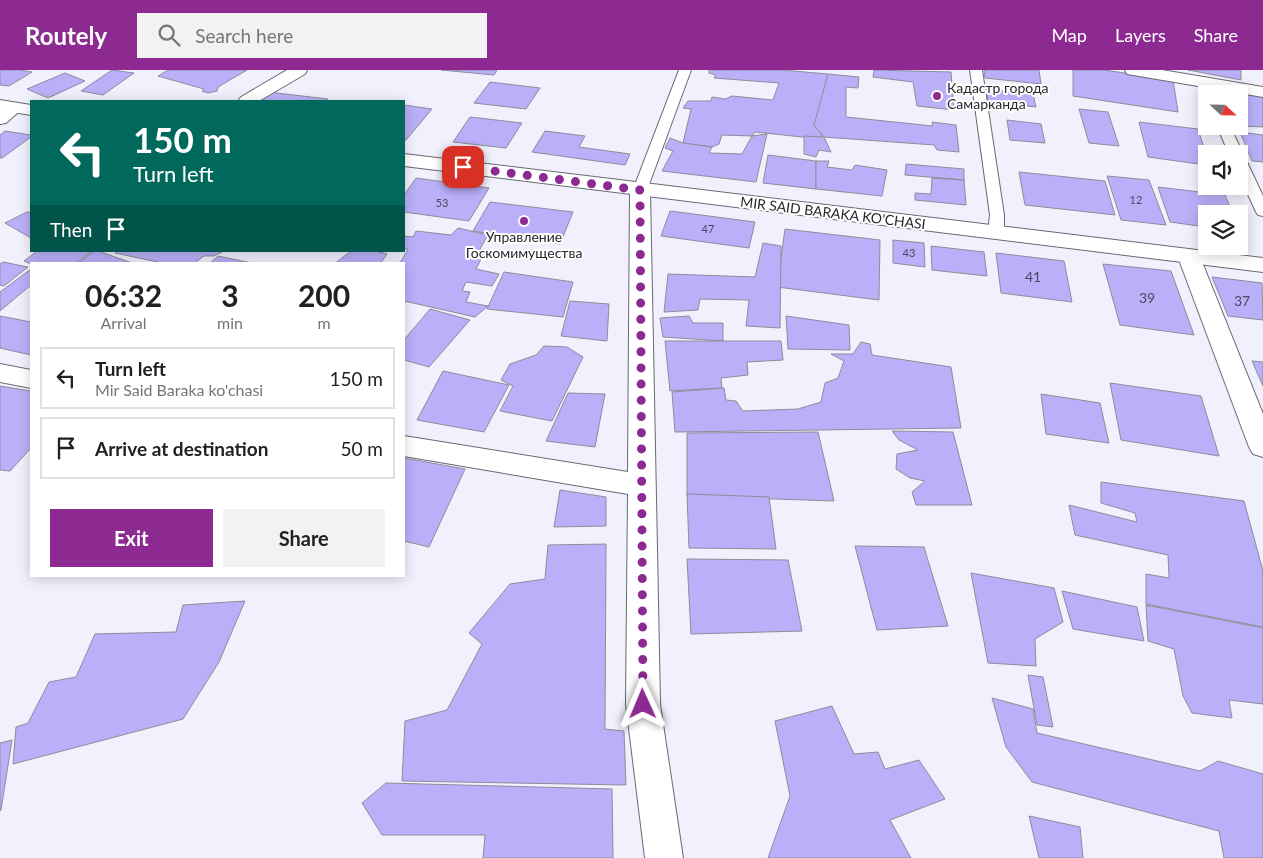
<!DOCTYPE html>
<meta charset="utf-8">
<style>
:root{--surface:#fff;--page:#f2f2f2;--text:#202124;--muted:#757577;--line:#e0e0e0;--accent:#8c2a92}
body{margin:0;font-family:Lato,sans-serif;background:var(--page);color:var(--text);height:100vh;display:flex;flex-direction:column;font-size:19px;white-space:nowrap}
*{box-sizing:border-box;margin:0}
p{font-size:16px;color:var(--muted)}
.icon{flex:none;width:28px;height:28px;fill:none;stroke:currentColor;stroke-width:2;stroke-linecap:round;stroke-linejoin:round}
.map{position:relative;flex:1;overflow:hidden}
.side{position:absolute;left:30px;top:192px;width:375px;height:315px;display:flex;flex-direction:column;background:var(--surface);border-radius:0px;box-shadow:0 2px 12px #0003}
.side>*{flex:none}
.guide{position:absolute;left:30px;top:30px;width:375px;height:152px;border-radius:0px;box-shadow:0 2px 12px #0003;background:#00695c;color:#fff;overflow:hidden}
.needle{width:32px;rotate:112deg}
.fabs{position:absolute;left:1198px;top:15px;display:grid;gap:10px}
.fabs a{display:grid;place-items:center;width:50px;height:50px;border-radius:0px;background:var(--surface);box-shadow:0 2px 12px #0003;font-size:25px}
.pin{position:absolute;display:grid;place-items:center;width:42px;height:42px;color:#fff;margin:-21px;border-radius:10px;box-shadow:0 2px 8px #0006}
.me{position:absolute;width:55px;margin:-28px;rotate:359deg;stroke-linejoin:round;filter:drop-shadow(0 0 4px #0008)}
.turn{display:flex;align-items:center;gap:18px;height:105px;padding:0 20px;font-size:22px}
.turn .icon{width:65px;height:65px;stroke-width:2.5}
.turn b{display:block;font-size:35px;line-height:42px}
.then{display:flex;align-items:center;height:48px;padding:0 20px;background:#0003;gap:10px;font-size:19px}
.eta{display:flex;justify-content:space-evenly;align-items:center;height:85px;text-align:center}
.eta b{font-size:30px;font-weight:700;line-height:35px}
.action{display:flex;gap:10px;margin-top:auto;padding:10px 20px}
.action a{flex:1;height:58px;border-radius:0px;background:var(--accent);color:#fff;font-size:20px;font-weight:700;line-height:58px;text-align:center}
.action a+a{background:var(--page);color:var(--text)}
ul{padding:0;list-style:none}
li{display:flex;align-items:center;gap:15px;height:62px;margin:0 10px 8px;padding:0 10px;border:2px solid var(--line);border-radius:0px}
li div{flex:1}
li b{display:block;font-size:19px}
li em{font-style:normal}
header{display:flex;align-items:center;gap:30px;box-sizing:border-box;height:70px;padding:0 25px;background:var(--accent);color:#fff}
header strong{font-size:24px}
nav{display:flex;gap:28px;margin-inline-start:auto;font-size:18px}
.search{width:350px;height:45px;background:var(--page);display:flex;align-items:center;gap:12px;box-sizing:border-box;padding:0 18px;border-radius:0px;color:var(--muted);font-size:19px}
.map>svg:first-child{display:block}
.building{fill:#bab0f9;stroke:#8d8c98}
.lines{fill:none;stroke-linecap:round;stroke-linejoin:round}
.lane-casing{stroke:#6a6874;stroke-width:2}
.street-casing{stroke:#6a6874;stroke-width:2}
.secondary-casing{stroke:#6a6874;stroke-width:2}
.lane{fill:#fff;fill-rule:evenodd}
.street{fill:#fff;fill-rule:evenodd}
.secondary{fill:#fff;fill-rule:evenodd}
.route{stroke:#8c2a92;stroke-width:9;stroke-dasharray:0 16.2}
.poi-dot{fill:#8c2a92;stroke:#fff;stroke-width:2}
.labels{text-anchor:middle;stroke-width:4;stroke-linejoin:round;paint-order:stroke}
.far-number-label{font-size:11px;fill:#4c495f}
.far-poi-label{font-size:14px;fill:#27272c;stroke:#fff;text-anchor:start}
.far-street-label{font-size:14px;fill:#27272c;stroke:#fff}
.number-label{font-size:14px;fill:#4c495f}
</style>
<header>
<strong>Routely</strong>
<div class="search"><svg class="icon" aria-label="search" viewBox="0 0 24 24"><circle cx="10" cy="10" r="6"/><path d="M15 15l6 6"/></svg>Search here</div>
<nav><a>Map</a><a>Layers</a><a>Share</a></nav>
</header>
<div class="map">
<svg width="1263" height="788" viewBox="0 0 1263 788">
<rect width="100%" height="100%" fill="#f1f0fd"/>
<g class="building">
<path d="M0 0H20L32 2 9 16 0 15Z"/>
<path d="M112 0 134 3 103 25 81 21Z"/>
<path d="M168 0H247L218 17 217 21 208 23 202 21 204 19 158 6Z"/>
<path d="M441 0H497L494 5Z"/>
<path d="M709 0H782L828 4 821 69 755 62 752 66 722 65 719 74 712 77 683 73 691 39 683 38 688 31H711L712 27 725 29 732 26 773 30 779 13 714 8 716 5 709 3Z"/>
<path d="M874 0 951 2 954 40 917 36 913 12 873 7Z"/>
<path d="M984 0H1039L1041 14 985 8Z"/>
<path d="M1073 0H1104L1173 10 1178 42 1073 26Z"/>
<path d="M1188 0H1241V10Z"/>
<path d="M65 3 85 11 48 28 27 19Z"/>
<path d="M828 4 859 7 858 18 846 17V47L933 56 932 52 956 55 959 82 937 80 934 75 824 67 814 55Z"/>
<path d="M490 12 540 18 526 39 474 33Z"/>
<path d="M1216 17 1263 25V57L1239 56V24H1215L1213 20Z"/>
<path d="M986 19 1033 24 1036 37 988 32Z"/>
<path d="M268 22 328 29 326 31H259Z"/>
<path d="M404 35 432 39 406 70H404Z"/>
<path d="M1079 39 1108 42 1119 76 1089 73Z"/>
<path d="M470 47 522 53 506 78 453 72Z"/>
<path d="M1007 50 1041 54 1045 73 1010 70Z"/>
<path d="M1139 52 1198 59 1206 84V95L1148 87Z"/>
<path d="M5 61 31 65V67L2 88H0V65Z"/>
<path d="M545 61 585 66 579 77 630 84 625 95 532 82Z"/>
<path d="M1240 62 1263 65V92L1252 91Z"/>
<path d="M767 64 756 112 662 101 673 81 665 78 670 68 683 73 712 77 709 83 742 84 752 66Z"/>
<path d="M804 66 824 67 831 82 819 80 816 87 804 84Z"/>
<path d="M768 85 816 91V119L763 113Z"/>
<path d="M816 91H829L827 97 852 100 855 95 887 100 882 126 816 119Z"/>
<path d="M906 94 964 99V110L905 105Z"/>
<path d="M1019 102 1105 111 1115 145 1025 135Z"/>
<path d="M1107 106 1149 110 1166 155 1121 150Z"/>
<path d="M416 108 489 118 469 151 404 142V125Z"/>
<path d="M932 108 964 110 966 135 915 130V123L931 124Z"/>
<path d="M1158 117 1225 125 1233 144H1206V157L1170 152Z"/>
<path d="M490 132 573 142 560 174 473 161Z"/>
<path d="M670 141 755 152 749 178 661 166Z"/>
<path d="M27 142 31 143V168L5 153Z"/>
<path d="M458 158 488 165 480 179 485 181 476 199 499 204 492 216 466 212 462 221 470 222 466 232 488 236 475 247 404 231V194H396L400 193 408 179H404V166L413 167 416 161 451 165Z"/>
<path d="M785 159 880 170 879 230 777 217Z"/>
<path d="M893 170 924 173 925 197 893 193Z"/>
<path d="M763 173 781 176 780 258 746 256 749 230 700 229 698 240 664 242 668 204 755 207Z"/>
<path d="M931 176 984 182 987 206 932 200Z"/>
<path d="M37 181H92L75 194H31L24 191Z"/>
<path d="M94 181H98L135 194H77Z"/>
<path d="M118 181H224L214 186H204L193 194H167L115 183Z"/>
<path d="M351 181H376L387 184 380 194H334Z"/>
<path d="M996 183 1064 191 1072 232 1001 223Z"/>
<path d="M218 186 257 194H209Z"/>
<path d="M3 192 28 197 4 216 0 215V194Z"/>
<path d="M1103 194 1171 201 1194 265 1120 255Z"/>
<path d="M31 199V215L0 241V222Z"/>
<path d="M504 202 573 212 563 247 487 239Z"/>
<path d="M1212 207 1262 213 1263 250 1228 246Z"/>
<path d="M570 231 609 234 607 271 561 266Z"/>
<path d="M430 239 470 250 429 297 404 290V270Z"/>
<path d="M0 246 31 252V285L0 278Z"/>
<path d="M689 246 693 253H723V271L663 267 660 248Z"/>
<path d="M786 246 849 255 850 280 788 279Z"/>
<path d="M665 271H781L783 290 747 292 748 305 721 308 722 318 670 321Z"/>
<path d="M861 272 870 274 872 285 951 297 961 358 675 362 672 322 724 318 726 330 736 331 743 341 798 339 821 332 825 313 838 308 844 291 831 284H853Z"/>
<path d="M544 276 567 277 583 287 552 351 500 341 513 316 501 310 510 294 536 285Z"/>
<path d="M1252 291 1263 292V316Z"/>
<path d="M443 301 509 315 484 362 417 350Z"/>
<path d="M1110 313 1201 326 1219 386 1121 370Z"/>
<path d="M0 316 31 321V378L10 401 0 400Z"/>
<path d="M568 323 605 324 595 377 546 371Z"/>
<path d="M1041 324 1100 333 1109 373 1046 364Z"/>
<path d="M892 361 953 362 972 435H916L912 422 925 411 910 408 896 399 897 384 918 380 899 370Z"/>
<path d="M818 362 834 431 687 426V363Z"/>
<path d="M404 388 465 399 429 477 404 471Z"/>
<path d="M1101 412 1244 431 1263 501V557L1146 534V504L1169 508 1168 485 1075 465 1069 435 1137 452 1135 443 1101 433Z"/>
<path d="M560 420 606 427V456L554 457Z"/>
<path d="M687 424 769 427 776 479 689 478Z"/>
<path d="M606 474 605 659 624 661 626 715 402 711 405 651 447 640 482 574 469 563 510 514 545 509 548 475Z"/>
<path d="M855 476 924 477 948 556 877 560Z"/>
<path d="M687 489 788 490 802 561 691 564Z"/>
<path d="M971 503 1054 518 1063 552 1035 569 1036 596 988 593Z"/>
<path d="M1062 521 1137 537 1144 571 1073 559Z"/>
<path d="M245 531 219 592 183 649 13 694 16 657 28 653 49 612 76 607 95 564 176 562 183 535Z"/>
<path d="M1146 535 1263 558V634L1229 630 1232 648 1192 643 1183 626 1174 579 1148 571Z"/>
<path d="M1028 605 1043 607 1053 657 1037 655Z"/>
<path d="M992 628 1033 639 1037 663 1200 701 1218 691 1263 704V788H1224L1219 761 1032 712 1006 677Z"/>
<path d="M832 636 854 684 878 682 885 699 919 690 945 729 890 750 911 788H768L790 726 775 651Z"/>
<path d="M12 670 1 740 0 741V673Z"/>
<path d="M386 713 612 719 613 788H483L485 765H382L362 733Z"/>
<path d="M1029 746 1080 757 1083 788H1039Z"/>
</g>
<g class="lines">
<g class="lane-casing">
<g id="lane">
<path d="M679 0H691L647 120 645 123H635L633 120Z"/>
<path d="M970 0H982L1004 145V162L1001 165H991L988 162 990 145Z"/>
<path d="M1202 7 1206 8 1214 24H1206V27L1202 24 1196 11Z"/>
<path d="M1217 56H1230L1243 84 1241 86 1246 90 1263 126V146L1258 145 1256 142 1239 105V84H1229Z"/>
</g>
</g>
<g class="street-casing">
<g id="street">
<path d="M287 0H307L305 4 259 31H238L241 27Z"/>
<path d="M1125 0H1162L1263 17V27L1133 5 1127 4Z"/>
<path d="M14 33 20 34 23 38 6 53 0 54V40L8 34Z"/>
<path d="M640 114 647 116 650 120 660 634 683 788H645L626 634 628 424 404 386V366L628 402 630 120 633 116Z"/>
<path d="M1189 180 1197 182 1200 187 1263 344V387L1253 384 1249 377 1178 187 1181 182Z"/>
<path d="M0 294 31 300V318L0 312Z"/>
</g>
</g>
<g class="secondary-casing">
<g id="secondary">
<path d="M0 30 31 35V45L0 40Z"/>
<path d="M404 84 1263 188V202L404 96Z"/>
</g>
</g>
<use href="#lane" class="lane"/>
<use href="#street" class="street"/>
<use href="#secondary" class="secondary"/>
</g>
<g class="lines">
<path class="route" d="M463 97 640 120 643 634"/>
</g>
<g class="poi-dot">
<circle cx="937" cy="26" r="5"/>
<circle cx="524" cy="151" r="5"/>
</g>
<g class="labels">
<g class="far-number-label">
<text x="1136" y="134">12</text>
<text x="442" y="137">53</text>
<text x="708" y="163">47</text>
<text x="909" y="187">43</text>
</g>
<g class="far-poi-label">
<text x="947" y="23">Кадастр города<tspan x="947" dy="16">Самарканда</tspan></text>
<text x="524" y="172" text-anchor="middle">Управление<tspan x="524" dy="16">Госкомимущества</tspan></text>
</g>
<g class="far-street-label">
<text transform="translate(833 143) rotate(7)" y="5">MIR SAID BARAKA KO'CHASI</text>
</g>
<g class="number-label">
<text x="1033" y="212">41</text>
<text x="1147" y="233">39</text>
<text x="1242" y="236">37</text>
</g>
</g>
</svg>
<div class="fabs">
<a><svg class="needle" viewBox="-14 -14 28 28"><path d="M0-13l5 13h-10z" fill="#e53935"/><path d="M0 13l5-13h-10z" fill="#757577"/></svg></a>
<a><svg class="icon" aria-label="sound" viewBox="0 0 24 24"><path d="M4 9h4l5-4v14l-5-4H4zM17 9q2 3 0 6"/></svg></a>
<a><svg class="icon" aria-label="layers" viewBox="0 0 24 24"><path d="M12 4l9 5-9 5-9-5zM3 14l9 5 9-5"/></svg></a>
</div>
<div class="pin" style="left:463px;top:97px;background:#d93025"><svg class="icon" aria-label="arrive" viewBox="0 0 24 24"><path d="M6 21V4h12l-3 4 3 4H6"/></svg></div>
<svg class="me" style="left:643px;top:634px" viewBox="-20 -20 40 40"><path d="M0-17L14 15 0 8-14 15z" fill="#8c2a92" stroke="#fff" stroke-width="4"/></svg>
<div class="guide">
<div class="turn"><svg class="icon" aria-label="left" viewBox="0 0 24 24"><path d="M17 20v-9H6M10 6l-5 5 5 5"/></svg><div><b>150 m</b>Turn left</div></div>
<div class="then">Then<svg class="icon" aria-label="arrive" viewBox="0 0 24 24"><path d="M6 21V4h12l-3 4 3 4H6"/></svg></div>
</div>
<section class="side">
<div class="eta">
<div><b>06:32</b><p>Arrival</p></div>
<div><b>3</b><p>min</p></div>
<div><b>200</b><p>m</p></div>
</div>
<ul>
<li><svg class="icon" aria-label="left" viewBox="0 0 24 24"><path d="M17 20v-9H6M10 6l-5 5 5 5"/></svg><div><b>Turn left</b><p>Mir Said Baraka ko'chasi</p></div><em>150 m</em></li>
<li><svg class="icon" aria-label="arrive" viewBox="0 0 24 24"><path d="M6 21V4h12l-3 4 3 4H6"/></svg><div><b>Arrive at destination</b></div><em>50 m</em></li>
</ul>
<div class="action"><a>Exit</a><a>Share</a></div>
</section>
</div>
